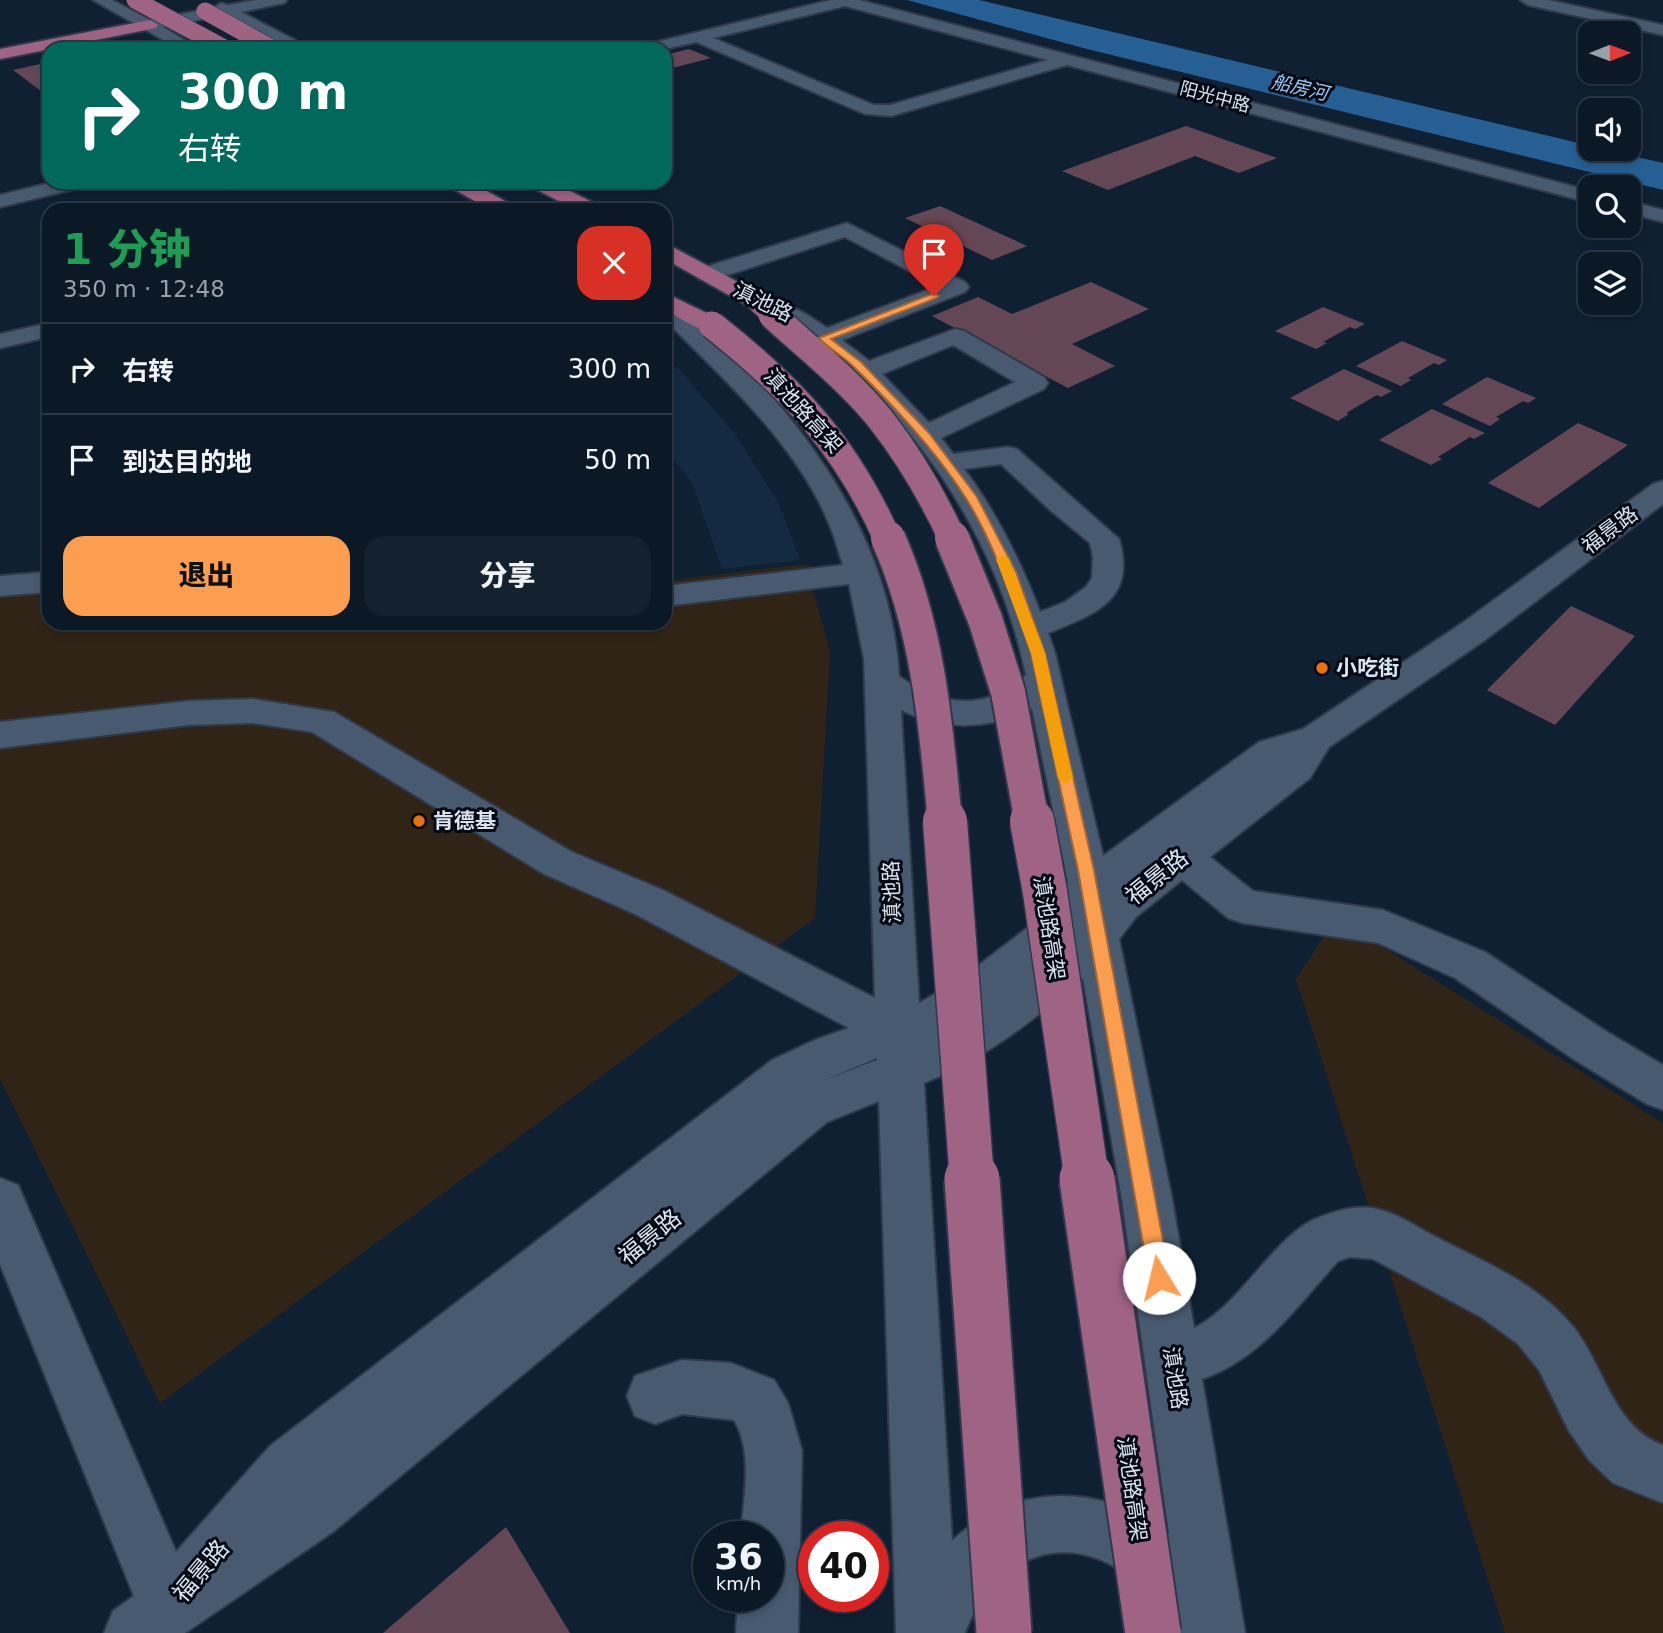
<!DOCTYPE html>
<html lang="zh">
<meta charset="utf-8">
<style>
:root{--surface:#0b1826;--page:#14212e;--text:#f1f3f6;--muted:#9aa0a7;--line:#2b3743;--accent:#fb9e50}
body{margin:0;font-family:"DejaVu Sans","Noto Sans SC",sans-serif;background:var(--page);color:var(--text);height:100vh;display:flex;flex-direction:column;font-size:26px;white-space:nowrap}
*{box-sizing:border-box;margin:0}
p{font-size:23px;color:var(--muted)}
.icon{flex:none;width:38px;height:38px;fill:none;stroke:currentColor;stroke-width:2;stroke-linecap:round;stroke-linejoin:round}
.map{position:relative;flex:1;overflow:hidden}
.sheet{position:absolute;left:42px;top:203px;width:630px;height:427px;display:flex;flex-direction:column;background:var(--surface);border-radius:21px;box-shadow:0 4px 10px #0003,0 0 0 2px var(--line)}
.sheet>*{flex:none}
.top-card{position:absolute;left:42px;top:42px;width:630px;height:147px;border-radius:21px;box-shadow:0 4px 10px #0003,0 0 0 2px var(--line);background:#00695c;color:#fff;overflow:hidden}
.needle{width:46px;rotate:89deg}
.tools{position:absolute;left:1578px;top:21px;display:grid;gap:14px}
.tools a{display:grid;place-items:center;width:63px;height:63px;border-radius:14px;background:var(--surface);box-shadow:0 4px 10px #0003,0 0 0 2px var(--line);font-size:35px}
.speed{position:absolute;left:693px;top:1521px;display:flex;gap:14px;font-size:35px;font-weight:700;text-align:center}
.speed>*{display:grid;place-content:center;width:91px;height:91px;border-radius:50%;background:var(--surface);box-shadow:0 4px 10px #0003,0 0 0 2px var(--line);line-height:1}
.speed small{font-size:18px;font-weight:400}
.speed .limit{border:10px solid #d22;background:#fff;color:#111}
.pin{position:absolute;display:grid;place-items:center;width:60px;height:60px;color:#fff;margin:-72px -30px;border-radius:50% 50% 50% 0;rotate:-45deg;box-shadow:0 0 7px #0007}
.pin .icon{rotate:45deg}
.me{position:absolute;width:77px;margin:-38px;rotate:351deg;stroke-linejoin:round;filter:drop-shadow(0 0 5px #0008)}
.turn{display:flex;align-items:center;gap:24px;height:147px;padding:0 21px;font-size:32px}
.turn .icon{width:91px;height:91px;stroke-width:2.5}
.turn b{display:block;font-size:49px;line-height:60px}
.round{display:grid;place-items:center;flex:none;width:74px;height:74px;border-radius:21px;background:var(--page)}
.headline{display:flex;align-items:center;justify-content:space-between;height:119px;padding:0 21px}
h1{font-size:42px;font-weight:800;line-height:52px;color:#1e9e55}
.action{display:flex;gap:14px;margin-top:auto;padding:14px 21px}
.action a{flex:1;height:80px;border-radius:21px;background:var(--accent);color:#111;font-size:28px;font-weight:800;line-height:80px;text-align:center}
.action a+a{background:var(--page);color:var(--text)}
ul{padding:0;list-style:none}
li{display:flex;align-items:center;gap:21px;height:91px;padding:0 21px;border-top:2px solid var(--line)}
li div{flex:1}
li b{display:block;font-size:26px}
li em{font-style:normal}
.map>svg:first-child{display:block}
.commercial{fill:#302416}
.built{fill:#132a42}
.water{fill:#255f94}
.building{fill:#644754}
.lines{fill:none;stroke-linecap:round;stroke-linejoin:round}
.minor-casing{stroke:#30394a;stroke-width:4}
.major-casing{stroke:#30394a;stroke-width:4}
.minor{fill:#475a70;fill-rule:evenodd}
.major{fill:#9f6383;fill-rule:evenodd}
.major-bridge-far5-casing{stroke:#30394a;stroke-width:18;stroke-linecap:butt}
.major-bridge-far4-casing{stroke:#30394a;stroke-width:23;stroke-linecap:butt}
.major-bridge-far3-casing{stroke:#30394a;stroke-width:30;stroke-linecap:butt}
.major-bridge-far2-casing{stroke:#30394a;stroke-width:38;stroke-linecap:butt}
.major-bridge-far1-casing{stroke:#30394a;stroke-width:47;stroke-linecap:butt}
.major-bridge-casing{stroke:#30394a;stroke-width:59;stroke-linecap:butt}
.major-bridge-far5{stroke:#9f6383;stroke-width:17}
.major-bridge-far4{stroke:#9f6383;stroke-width:21}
.major-bridge-far3{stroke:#9f6383;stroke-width:27}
.major-bridge-far2{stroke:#9f6383;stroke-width:34}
.major-bridge-far1{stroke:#9f6383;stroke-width:44}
.major-bridge{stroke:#9f6383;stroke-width:55}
.route{fill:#fb9e50;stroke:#a36734;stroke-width:2}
.slow{fill:#f59e0b}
.food-dot{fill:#e8710a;stroke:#040912;stroke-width:2.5}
.labels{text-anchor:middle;stroke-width:6;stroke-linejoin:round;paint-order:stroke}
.far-street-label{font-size:18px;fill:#dae5f2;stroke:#040912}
.far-water-label{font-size:19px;font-style:italic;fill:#9bc8f6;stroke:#040912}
.street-label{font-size:21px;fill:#dae5f2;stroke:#040912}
.poi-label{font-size:21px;font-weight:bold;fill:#dae5f2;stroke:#040912;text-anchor:start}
.near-street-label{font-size:24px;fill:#dae5f2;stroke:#040912}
</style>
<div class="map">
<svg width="1663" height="1633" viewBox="0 0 1663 1633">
<rect width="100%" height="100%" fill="#0f2033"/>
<g class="commercial">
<path d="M806 564 830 652 815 918 160 1403 0 1079V590L49 585V623H665V581Z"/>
<path d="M1336 918 1663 1123V1633H1505L1296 979Z"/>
</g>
<path class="built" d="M676 366 736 435 779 504 800 560 722 569 692 483 665 449V368Z"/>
<path class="water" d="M907 0H979L1591 146V149H1602L1663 163V190L1087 49Z"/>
<g class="building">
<path d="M689 49 711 58 665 70V55Z"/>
<path d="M49 62V97L13 70Z"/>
<path d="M1186 126 1277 158 1239 173 1195 156 1108 190 1062 171Z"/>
<path d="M940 206 1027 246 992 260 905 218Z"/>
<path d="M1091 282 1149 309 1072 344 1115 366 1068 388 932 316 978 297 1012 314Z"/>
<path d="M1323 307 1365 324 1355 329 1350 327 1323 342 1327 343 1316 349 1275 331Z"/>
<path d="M1402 341 1447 360 1439 365 1434 363 1408 378 1411 380 1401 386 1356 366Z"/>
<path d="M1344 369 1392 391 1381 397 1377 395 1346 413 1349 414 1338 421 1290 398Z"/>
<path d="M1487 377 1536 398 1528 403 1523 401 1496 417 1500 419 1490 426 1442 404Z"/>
<path d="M1432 409 1485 433 1474 439 1470 437 1438 457 1442 459 1431 465 1379 440Z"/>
<path d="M1578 423 1628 445 1539 508 1488 483Z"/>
<path d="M1571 606 1635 636 1555 725 1487 690Z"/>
<path d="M506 1527 570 1633H383Z"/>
</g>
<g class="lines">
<g class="minor-casing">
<g id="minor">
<path d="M93 0H112L150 20 213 8 221 3 228 5 256 0H287L284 3 241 12 312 49H291L224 15 163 27 199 49H179Z"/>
<path d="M831 0H859L1591 191V203L1067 65 891 116 865 114 696 42 665 49H638L640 46ZM845 6 1048 60 890 105H874L713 38Z"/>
<path d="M1520 0H1548L1663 25V35L1528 5Z"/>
<path d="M54 182H90L87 186 0 207V195Z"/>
<path d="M1629 201 1663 210V222L1629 213Z"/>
<path d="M847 223 965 282 969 287 965 292 842 340 869 361 955 329 964 331 1044 377 1048 383 1044 389 941 438 953 454 1007 447 1017 449 1119 539C1137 600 1095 614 1048 633L1055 653 1103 856 1259 742 1303 729 1461 624 1653 484 1663 481V504L1485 640 1329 747 1310 778 1210 857 1253 891 1383 910 1485 952 1607 1032 1663 1065V1110L1647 1104 1575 1060 1455 978 1378 943 1243 923 1228 918 1182 880 1136 917 1119 939 1172 1199 1194 1328C1242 1305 1274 1234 1320 1217 1339 1210 1357 1205 1377 1209 1397 1213 1417 1227 1434 1236 1484 1262 1540 1284 1575 1329 1604 1367 1614 1428 1663 1445V1503L1613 1483 1589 1460 1569 1431 1539 1370 1518 1344 1481 1317 1373 1259 1350 1257 1338 1261C1297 1306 1261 1359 1202 1379L1245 1633H1176C1163 1610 1146 1587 1123 1572 1057 1527 990 1564 965 1633H896L879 1101 827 1122 334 1531 185 1633H104L113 1611 134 1596 0 1264V1178L18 1185 176 1552 270 1446 772 1060 815 1040 849 1028 635 914 544 874 312 732 253 723 189 725 0 748V722L189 701 253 699 334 712 572 852 663 890 875 998 864 659 849 584 665 606V586L843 565C838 550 834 534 827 519 794 442 723 378 665 320V299L673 301C706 333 743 364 773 398 841 477 893 571 899 676 941 707 986 712 1026 675 997 536 911 406 794 327 781 318 764 313 750 307L746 302 750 297C772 292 809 315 827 328L938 286 845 237 715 279H699L696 274 699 269ZM953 345 1015 382 929 423 882 374ZM1001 464 1050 510 1090 543 1093 557 1092 578 1086 587 1065 602 1040 612C1020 560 997 513 964 469ZM1032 708 1068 882 1039 919 958 981 919 1003 901 710C943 731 991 730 1032 708ZM1083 978 1122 1199 1169 1533C1101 1483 1014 1482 952 1541L924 1083C989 1057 1030 1022 1083 978ZM877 1058V1060L822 1081Z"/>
<path d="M49 323V337L0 348V334Z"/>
<path d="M49 572V592L0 596V576Z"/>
<path d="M682 1360 731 1363 774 1380 788 1403 802 1451 798 1633H736L738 1596H768V1536H741C743 1499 754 1453 734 1420L682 1414 655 1424 635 1416 627 1396 635 1376Z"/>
</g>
</g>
<g class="major-casing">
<g id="major">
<path d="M150 20 158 25 156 28 0 59V49Z"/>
<path d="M445 182H470L514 206 518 210H491L448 186Z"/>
<path d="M526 182H552L600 206 604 210H577L529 186Z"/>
<path d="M665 243 766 297 770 302 766 307H750L665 259Z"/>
<path d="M665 293 721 320 724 325 721 330C701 335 682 318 665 310Z"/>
</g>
</g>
<use href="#minor" class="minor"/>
<use href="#major" class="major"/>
<g class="major-bridge-far5-casing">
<g id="major-bridge-far5">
<path d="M135 0 226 49"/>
<path d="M205 11 273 49"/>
</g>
</g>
<g class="major-bridge-far4-casing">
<path id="major-bridge-far4" d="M758 302 774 316"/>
</g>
<g class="major-bridge-far3-casing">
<g id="major-bridge-far3">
<path d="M772 315C808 348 850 381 881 420 910 457 933 497 953 540"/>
<path d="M712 325C793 389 846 445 888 540"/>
</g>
</g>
<g class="major-bridge-far2-casing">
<g id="major-bridge-far2">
<path d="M888 538C928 628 936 725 945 822"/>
<path d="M952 538 985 619 1008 692 1032 822"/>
</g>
</g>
<g class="major-bridge-far1-casing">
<g id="major-bridge-far1">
<path d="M945 821 972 1180"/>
<path d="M1032 821 1045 892 1087 1180"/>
</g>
</g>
<g class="major-bridge-casing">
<g id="major-bridge">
<path d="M972 1179 1004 1633"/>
<path d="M1087 1179 1153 1633"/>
</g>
</g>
<use href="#major-bridge-far5" class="major-bridge-far5"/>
<use href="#major-bridge-far4" class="major-bridge-far4"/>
<use href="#major-bridge-far3" class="major-bridge-far3"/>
<use href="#major-bridge-far2" class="major-bridge-far2"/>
<use href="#major-bridge-far1" class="major-bridge-far1"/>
<use href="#major-bridge" class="major-bridge"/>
</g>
<path class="route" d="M934 293 939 296 937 298 831 339 861 362 929 433 977 497 1016 572 1036 628 1045 653 1094 870 1170 1278 1167 1286 1159 1289 1152 1286 1149 1278 1078 870 1031 653C1013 602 996 547 967 500 937 452 896 408 856 369 845 357 830 350 819 338Z"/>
<path class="slow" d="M1003 555 1009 559 1045 653 1073 778 1066 784 1058 778 1031 653 996 559Z"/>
<g class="food-dot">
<circle cx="1322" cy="668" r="7"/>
<circle cx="419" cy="821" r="7"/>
</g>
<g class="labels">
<g class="far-street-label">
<text transform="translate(1215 97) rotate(15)" y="6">阳光中路</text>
</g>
<g class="far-water-label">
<text transform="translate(1300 87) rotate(13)" y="7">船房河</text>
</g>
<g class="street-label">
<text transform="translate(763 302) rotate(26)" y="7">滇池路</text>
<text transform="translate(803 411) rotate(48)" y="7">滇池路高架</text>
<text transform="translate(1610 530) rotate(-37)" y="7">福景路</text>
<text transform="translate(892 892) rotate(-92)" y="7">滇池路</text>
<text transform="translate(1049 928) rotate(81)" y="7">滇池路高架</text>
<text transform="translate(1175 1378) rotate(81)" y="7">滇池路</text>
<text transform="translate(1132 1489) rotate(82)" y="7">滇池路高架</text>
</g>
<g class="poi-label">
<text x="1336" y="675">小吃街</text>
<text x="433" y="828">肯德基</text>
</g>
<g class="near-street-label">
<text transform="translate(1157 877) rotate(-39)" y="8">福景路</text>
<text transform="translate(650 1237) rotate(-39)" y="8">福景路</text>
<text transform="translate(201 1571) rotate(-50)" y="8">福景路</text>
</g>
</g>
</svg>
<div class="tools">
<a><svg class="needle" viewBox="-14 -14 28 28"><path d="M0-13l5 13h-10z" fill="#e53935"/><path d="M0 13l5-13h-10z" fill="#9aa0a7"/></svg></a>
<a><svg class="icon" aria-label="sound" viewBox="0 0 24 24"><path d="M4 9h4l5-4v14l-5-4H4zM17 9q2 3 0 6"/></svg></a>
<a><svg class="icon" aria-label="search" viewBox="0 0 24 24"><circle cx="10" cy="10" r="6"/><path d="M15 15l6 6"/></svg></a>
<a><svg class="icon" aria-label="layers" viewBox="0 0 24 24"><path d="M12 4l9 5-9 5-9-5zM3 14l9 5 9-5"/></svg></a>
</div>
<div class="speed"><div>36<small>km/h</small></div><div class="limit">40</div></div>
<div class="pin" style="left:934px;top:296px;background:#d93025"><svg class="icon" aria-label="arrive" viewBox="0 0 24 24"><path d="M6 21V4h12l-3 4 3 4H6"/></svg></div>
<svg class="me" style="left:1159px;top:1278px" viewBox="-20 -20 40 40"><circle r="19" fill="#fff"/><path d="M0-13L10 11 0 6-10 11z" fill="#fb9e50"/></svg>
<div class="top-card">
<div class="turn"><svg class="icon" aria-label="right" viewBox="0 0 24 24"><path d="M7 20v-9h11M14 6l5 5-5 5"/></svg><div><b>300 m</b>右转</div></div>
</div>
<section class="sheet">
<div class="headline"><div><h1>1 分钟</h1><p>350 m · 12:48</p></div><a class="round" style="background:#d93025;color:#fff"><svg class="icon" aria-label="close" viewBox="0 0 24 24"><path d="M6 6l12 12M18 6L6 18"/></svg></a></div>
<ul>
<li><svg class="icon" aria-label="right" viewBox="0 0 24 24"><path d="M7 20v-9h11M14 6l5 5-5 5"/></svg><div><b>右转</b></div><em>300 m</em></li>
<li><svg class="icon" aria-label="arrive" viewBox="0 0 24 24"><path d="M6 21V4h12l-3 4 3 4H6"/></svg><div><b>到达目的地</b></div><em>50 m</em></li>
</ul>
<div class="action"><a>退出</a><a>分享</a></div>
</section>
</div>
